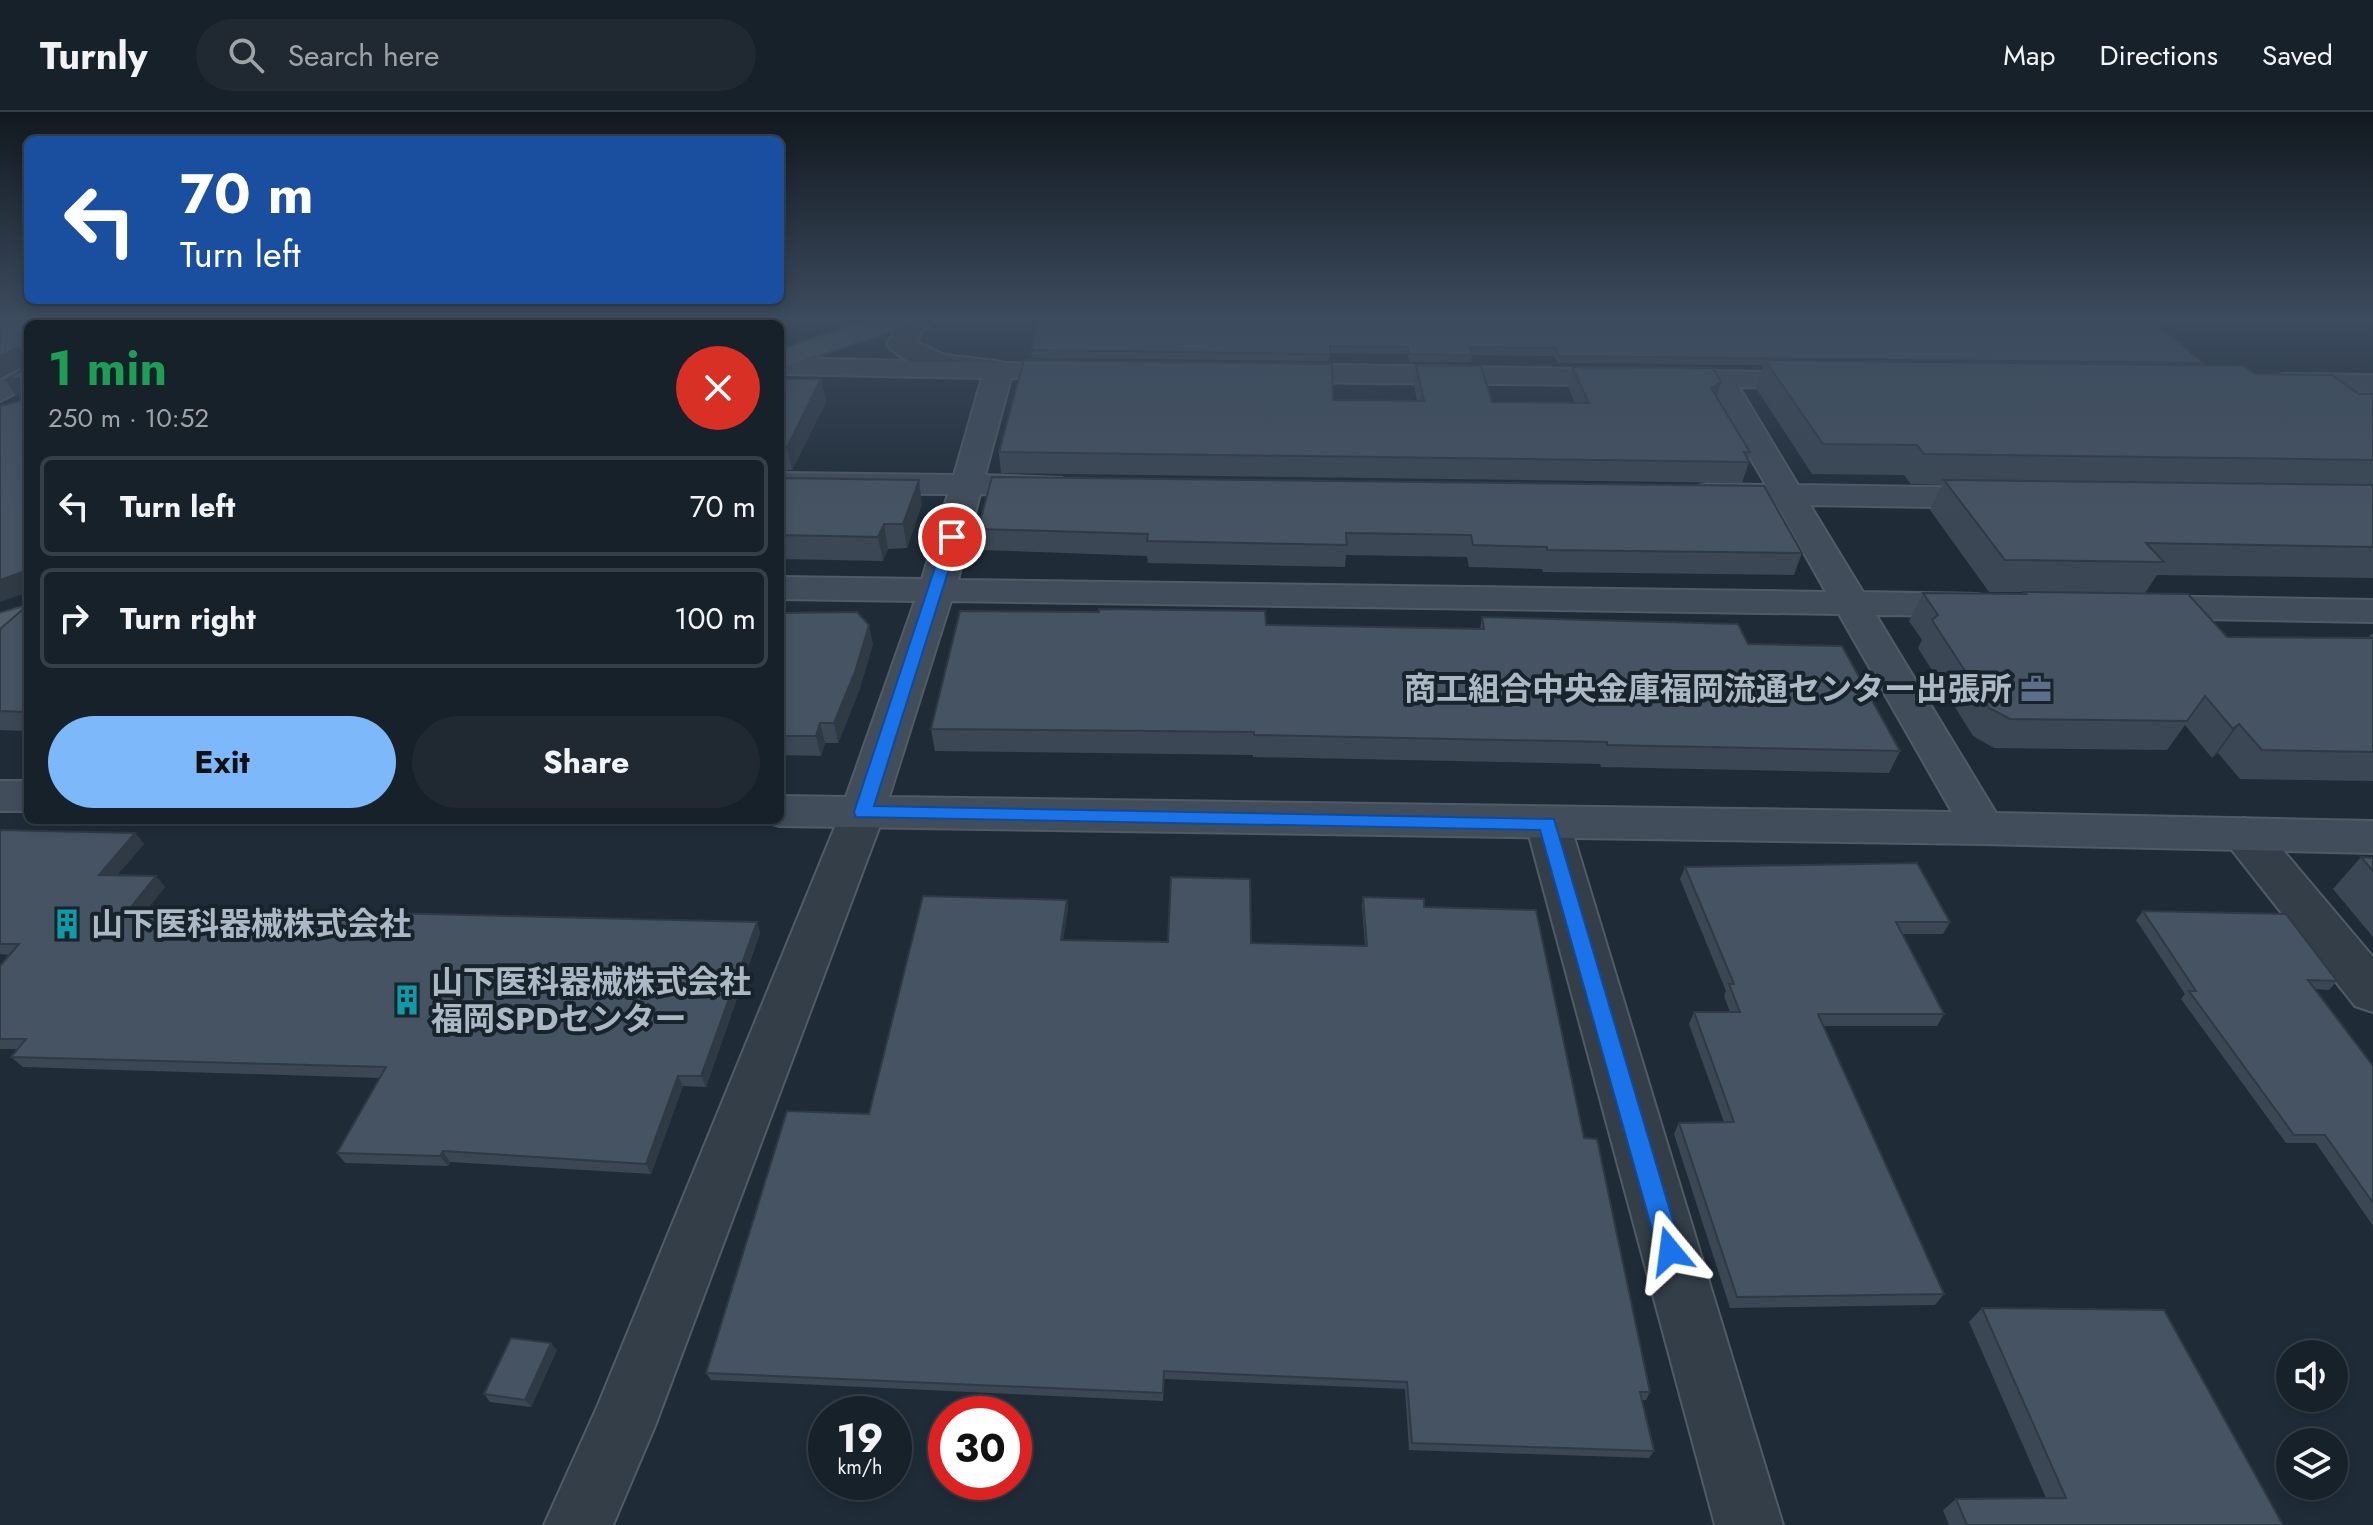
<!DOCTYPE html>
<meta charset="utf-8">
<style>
:root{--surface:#17212a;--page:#202932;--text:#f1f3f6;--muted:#9ea3a8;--line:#363e47;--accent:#7db9fa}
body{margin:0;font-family:Jost,"Noto Sans JP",sans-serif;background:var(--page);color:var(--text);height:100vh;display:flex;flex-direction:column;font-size:30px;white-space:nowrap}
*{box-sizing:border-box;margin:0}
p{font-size:26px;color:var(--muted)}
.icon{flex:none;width:44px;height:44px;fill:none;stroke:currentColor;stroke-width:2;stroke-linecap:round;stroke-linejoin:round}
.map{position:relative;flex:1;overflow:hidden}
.sheet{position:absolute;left:24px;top:208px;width:760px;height:504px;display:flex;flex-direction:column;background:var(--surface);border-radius:12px;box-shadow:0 4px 12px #0003,0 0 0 2px var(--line)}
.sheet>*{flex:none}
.banner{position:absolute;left:24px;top:24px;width:760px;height:168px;border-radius:12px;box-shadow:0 4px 12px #0003,0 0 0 2px var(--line);background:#1a4fa0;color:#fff;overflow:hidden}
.buttons{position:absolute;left:2276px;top:1228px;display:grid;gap:16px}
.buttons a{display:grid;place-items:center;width:72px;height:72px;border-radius:50%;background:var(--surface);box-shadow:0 4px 12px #0003,0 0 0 2px var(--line);font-size:40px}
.speed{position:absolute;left:808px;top:1284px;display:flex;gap:16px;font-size:40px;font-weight:700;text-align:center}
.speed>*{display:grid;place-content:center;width:104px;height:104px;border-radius:50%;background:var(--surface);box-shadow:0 4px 12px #0003,0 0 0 2px var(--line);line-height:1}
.speed small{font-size:20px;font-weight:400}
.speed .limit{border:12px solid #d22;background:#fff;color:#111}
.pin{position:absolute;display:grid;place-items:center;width:68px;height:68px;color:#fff;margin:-34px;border:4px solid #fff;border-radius:50%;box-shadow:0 2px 8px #0007}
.me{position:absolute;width:88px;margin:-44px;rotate:344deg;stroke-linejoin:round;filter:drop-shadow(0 0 6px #0008)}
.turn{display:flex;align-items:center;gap:28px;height:168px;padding:0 24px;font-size:36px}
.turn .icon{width:104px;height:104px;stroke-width:2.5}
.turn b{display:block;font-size:56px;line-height:68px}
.round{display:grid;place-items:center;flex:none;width:84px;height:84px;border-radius:42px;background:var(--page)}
.overview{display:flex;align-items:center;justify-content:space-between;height:136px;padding:0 24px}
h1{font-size:48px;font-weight:700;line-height:60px;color:#1e9e55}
.cta{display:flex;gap:16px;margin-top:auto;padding:16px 24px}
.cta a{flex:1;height:92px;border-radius:48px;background:var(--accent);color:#111;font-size:32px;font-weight:700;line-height:92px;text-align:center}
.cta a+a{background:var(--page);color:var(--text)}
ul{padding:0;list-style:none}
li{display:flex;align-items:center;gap:24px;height:100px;margin:0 16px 12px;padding:0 8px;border:4px solid var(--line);border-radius:12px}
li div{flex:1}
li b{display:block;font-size:30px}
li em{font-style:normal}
header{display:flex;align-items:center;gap:48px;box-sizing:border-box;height:112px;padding:0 40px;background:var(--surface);border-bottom:2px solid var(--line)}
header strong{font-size:38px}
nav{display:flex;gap:44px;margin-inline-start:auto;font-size:28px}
.search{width:560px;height:72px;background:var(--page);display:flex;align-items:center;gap:20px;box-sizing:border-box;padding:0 28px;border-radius:44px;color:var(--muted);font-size:30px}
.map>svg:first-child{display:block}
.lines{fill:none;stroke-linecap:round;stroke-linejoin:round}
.street-casing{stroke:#505b66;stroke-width:4}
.secondary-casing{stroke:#505b66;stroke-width:4}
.primary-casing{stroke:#3c4752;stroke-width:4}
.street{fill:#333e48;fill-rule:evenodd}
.secondary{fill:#414d5b;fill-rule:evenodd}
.primary{fill:#515d68;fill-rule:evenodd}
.wall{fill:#3b4754}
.shaded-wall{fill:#303a45}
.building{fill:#455362;stroke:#303a45;stroke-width:2}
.route{fill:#1a73e8;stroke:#114b97;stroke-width:2}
.labels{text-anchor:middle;stroke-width:8;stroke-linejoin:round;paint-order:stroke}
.poi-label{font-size:32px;font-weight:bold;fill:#adb8c5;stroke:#19232c;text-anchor:start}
</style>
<header>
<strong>Turnly</strong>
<div class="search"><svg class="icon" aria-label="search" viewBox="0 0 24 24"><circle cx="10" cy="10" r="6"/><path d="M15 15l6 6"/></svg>Search here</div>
<nav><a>Map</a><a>Directions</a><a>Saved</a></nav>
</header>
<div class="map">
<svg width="2373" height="1413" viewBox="0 0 2373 1413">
<rect width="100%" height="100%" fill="#1f2c38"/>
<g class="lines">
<g class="street-casing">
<g id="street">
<path d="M904 206H938L921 219 916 230 945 243 995 249 1005 251 1009 257 1005 263C976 270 905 258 887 232Z"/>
<path d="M863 685 878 689 885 700 655 1314 613 1413H544L598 1293 841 700 848 689Z"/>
<path d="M1548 697 1564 701 1570 712 1783 1413H1715L1526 712 1532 701Z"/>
<path d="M2244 706 2260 711 2373 845V900L2355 894 2228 733 2222 722 2228 711Z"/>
</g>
</g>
<g class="secondary-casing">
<g id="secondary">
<path d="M780 246 1093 253 1097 259 1093 265 1083 268 1011 266 985 363 1062 366 1067 373 1062 380 1051 383 980 382 958 468 1826 480 1777 393 1695 389 1691 382 1695 375 1707 372 1766 373 1709 274 1271 270 1261 267 1257 261 1261 255 1271 252 1829 261 1833 267 1829 273 1819 276 1739 275 1798 373 1995 376 2007 379 2011 386 2007 393 1995 396 1810 393 1863 480 1977 482 1990 485 1995 493 1990 501 1977 504 1876 503 1996 701 2373 709V741L1983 732 780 714 765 710 780 708V684L846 685 915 489 780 487V465L922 467 948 382 780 381V361L954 363 982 266 780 262ZM951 489 1839 502 1952 700 889 685Z"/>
<path d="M28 254V275L0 289V268Z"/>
<path d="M2283 262 2373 263V281L2273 277 2269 271 2273 265Z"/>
<path d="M2142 484 2373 488V510L2142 506 2129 503 2124 495 2129 487Z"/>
<rect x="0" y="669" width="28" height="30"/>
</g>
</g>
<g class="primary-casing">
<g id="primary">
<path d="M873 206H913L909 212 780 256V239Z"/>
<path d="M28 494V518L0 526V502Z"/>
</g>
</g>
<use href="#street" class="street"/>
<use href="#secondary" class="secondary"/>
<use href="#primary" class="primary"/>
</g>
<g class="wall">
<path d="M1039 206 2203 251 2202 253 2359 282H2373V466L2157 463 2145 481 2227 525 2368 526 2371 522H2373V669L2240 667 2218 641 2212 646 2185 613 2167 638 1994 636 1973 624 1918 536 1922 528 1909 509 1923 481 2023 482 2024 480H1989L1930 398 1942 373 1911 372 1904 363 1812 362 1756 276 1763 253 1558 251 1554 244 1472 243 1471 250H1409L1407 242 1330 241 1329 249 1032 246 1031 238Z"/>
<path d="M1416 253 1492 290 1575 291 1568 274 1572 255 1721 270 1717 285 1750 340 1748 347 1749 350 1742 371 1001 361 999 340 1333 288 1417 289 1414 273Z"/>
<path d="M780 267H821L826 290 792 358 780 359Z"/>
<path d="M992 365 1802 441 1794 463 1543 460 1542 457 1469 455 1467 445 1346 443 1345 455 1148 451 1147 444 981 438 978 417Z"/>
<path d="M780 366 922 392 907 436 888 437 883 449 780 447Z"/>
<path d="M28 493V619L0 618V517Z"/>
<path d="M780 501 873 532 859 579 838 631H825L821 644 780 643Z"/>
<path d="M1482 505 1748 532 1900 639 1889 661 1601 655 1600 652 1253 645V643L935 639 931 617 1266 513 1480 517Z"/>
<path d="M0 718 135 721 144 732 117 763 165 775 148 795 757 810 760 821 706 975 683 974 651 1062 450 1050 448 1054 345 1051 337 1041 380 966 23 955 11 945 17 937H0V854L10 843 0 842Z"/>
<path d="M2361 745 2373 746V825L2333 777Z"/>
<path d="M1685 755 1950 810 1943 822H1902L1944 902 1937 914H1824L1944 1182 1935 1193 1730 1196 1674 1022 1679 1011 1724 1010 1689 912 1694 900H1730L1724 884 1726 879 1680 767Z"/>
<path d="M1363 785 1424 795 1584 1026 1650 1280 1646 1288H1642L1654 1339 1649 1346 1409 1338 1405 1277 1164 1267 1163 1289 711 1268 706 1261 869 1002 1067 788 1068 796 1063 828 1365 834 1362 794Z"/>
<path d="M2143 799 2337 869 2329 878 2315 877 2373 954V1114L2316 1031H2286L2181 887 2185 882 2136 808Z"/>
<path d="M1982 1196 2283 1413H1949L1943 1398 1956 1387 2046 1386 1969 1210Z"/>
<path d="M557 1238 531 1295 490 1290 484 1282Z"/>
</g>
<g class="shaded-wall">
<path d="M404 206H478L453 212H379Z"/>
<path d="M17 236 27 251 0 265V244Z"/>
<path d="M19 266 28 282 16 284 6 268Z"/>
<path d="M821 267 826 290 792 358 787 335Z"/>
<path d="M1721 270 1715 290 1711 276Z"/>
<path d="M919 368 922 392 907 436 903 412Z"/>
<path d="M884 412 888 437 883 449 878 425Z"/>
<path d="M28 458V480L0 490V468Z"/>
<path d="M869 513 873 532 859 579 838 631 834 611Z"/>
<path d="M820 611 825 631 821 644 816 624Z"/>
<path d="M2239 612 2218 641 2212 646 2233 617Z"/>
<path d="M135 721 144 732 108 773 99 763Z"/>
<path d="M156 764 165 775 140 806 131 795Z"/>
<path d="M1067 788 1068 796 1062 836 1061 828Z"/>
<path d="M757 810 760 821 706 975 701 964Z"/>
<path d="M678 964 683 974 651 1062 646 1052Z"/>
<path d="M443 1039 450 1050 448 1054 440 1044Z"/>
<path d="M551 1231 557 1238 531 1295 525 1288Z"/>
</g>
<g class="building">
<path d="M0 206H404L379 212H28V458L0 468V294L20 289 19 266 6 268 21 259V238L17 236 0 244Z"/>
<path d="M1039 206H2150L2203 251 1559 244 1556 236 1470 235 1472 243 1409 242 1408 235 1330 234V242L1031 238Z"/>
<path d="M1024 248 1332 252 1333 288 1424 289 1416 253 1481 254 1492 290 1589 291 1572 255 1713 256 1721 270 1711 276 1750 340H1744L1749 350 999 340Z"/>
<path d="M1765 248 2244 254 2255 262 2332 263 2359 282H2373V348L1924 342 1917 333 1823 332Z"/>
<path d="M780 267H821L787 335H780Z"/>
<path d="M992 365 1764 374 1802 441 1547 438V435L1473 433 1471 423 1346 421 1347 433 1147 429 1148 422 978 417Z"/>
<path d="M780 366 919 368 903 412H884L878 425 780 423Z"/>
<path d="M1944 368 2373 373V435L2146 431 2164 450 2005 448Z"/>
<path d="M2024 480 2188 482 2227 525 2373 526V640L2262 638 2239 612 2233 617 2205 584 2187 609 2010 607 1989 596 1932 508 1938 503 1923 481 2026 482Z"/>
<path d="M28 493V600L0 599V517Z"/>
<path d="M1099 497 1265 499 1266 513 1484 517 1482 505 1738 512 1748 532 1842 534 1900 639 1607 633V630L1254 623V620L931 617 960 499 1099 500Z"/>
<path d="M857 500 869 513 855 560 834 611H820L816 624H780V501Z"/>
<path d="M0 718 135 721 99 763 156 764 131 795 757 810 701 964H678L646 1052 443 1039 440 1044 337 1041 386 955 11 945 26 927H0V854L19 832H0Z"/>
<path d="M2361 745 2373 746V759Z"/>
<path d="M1917 751 1950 810H1896L1944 902H1818L1944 1182 1737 1185 1679 1011 1734 1010 1694 900H1740L1729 872H1734L1685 755Z"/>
<path d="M1171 765 1250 767 1251 831 1367 834 1363 785 1424 787V795L1536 798 1584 1026 1597 1027 1650 1280H1640L1654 1339 1412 1331 1407 1270 1164 1259 1163 1281 706 1261 787 999 869 1002 923 784 1067 788 1061 828 1168 830Z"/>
<path d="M2143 799 2286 802 2337 869 2308 868 2373 954V1091L2325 1023H2294L2189 879H2196Z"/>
<path d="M1982 1196 2164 1198 2283 1413H1967L1956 1387 2066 1386Z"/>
<path d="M511 1226 551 1231 525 1288 484 1282Z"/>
</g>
<linearGradient id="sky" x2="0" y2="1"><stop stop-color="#11181f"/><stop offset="0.51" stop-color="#3c4b5e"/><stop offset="1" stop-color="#3c4b5e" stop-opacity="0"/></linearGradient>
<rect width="2373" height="404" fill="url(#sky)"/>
<path class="route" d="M952 421 959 425 874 694 1554 707 1682 1139 1679 1147 1670 1150 1661 1147 1658 1139 1540 718 856 705 854 700 945 425Z"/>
<defs>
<g id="office-bare" transform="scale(2.4)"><path d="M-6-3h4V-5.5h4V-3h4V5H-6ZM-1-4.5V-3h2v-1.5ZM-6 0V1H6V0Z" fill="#5c6f8a" stroke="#19232c" stroke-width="2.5" paint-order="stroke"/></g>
<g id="building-bare" transform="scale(2.4)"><path d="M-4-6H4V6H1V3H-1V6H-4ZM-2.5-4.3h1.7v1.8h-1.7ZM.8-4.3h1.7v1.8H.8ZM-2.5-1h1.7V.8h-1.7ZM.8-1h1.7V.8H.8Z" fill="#0f9aa8" stroke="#19232c" stroke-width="2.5" paint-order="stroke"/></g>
</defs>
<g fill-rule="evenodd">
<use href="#office-bare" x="2036" y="577"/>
<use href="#building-bare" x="67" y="812"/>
<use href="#building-bare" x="407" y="888"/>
</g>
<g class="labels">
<g class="poi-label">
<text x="2012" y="588" text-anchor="end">商工組合中央金庫福岡流通センター出張所</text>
<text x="91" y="823">山下医科器械株式会社</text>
<text x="431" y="881">山下医科器械株式会社<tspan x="431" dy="37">福岡SPDセンター</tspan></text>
</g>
</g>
</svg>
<div class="buttons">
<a><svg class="icon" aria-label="sound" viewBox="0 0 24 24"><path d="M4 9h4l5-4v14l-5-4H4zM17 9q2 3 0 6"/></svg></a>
<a><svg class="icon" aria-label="layers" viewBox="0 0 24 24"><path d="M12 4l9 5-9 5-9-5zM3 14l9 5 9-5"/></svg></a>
</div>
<div class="speed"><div>19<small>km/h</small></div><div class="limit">30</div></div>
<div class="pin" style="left:952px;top:425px;background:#d93025"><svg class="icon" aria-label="arrive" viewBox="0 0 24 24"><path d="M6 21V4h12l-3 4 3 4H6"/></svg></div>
<svg class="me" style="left:1670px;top:1139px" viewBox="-20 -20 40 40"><path d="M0-17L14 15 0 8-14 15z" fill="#1a73e8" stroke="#fff" stroke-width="4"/></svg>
<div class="banner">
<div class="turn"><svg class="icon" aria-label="left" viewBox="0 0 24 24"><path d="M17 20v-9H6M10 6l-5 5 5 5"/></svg><div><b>70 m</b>Turn left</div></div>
</div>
<section class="sheet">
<div class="overview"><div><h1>1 min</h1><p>250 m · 10:52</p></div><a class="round" style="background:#d93025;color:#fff"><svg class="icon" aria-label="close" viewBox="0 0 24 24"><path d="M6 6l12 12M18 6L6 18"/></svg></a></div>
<ul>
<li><svg class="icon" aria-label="left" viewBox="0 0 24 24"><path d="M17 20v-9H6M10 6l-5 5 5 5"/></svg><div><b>Turn left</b></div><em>70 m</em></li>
<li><svg class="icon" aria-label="right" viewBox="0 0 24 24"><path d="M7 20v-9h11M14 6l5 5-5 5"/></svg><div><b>Turn right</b></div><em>100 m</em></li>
</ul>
<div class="cta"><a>Exit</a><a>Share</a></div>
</section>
</div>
